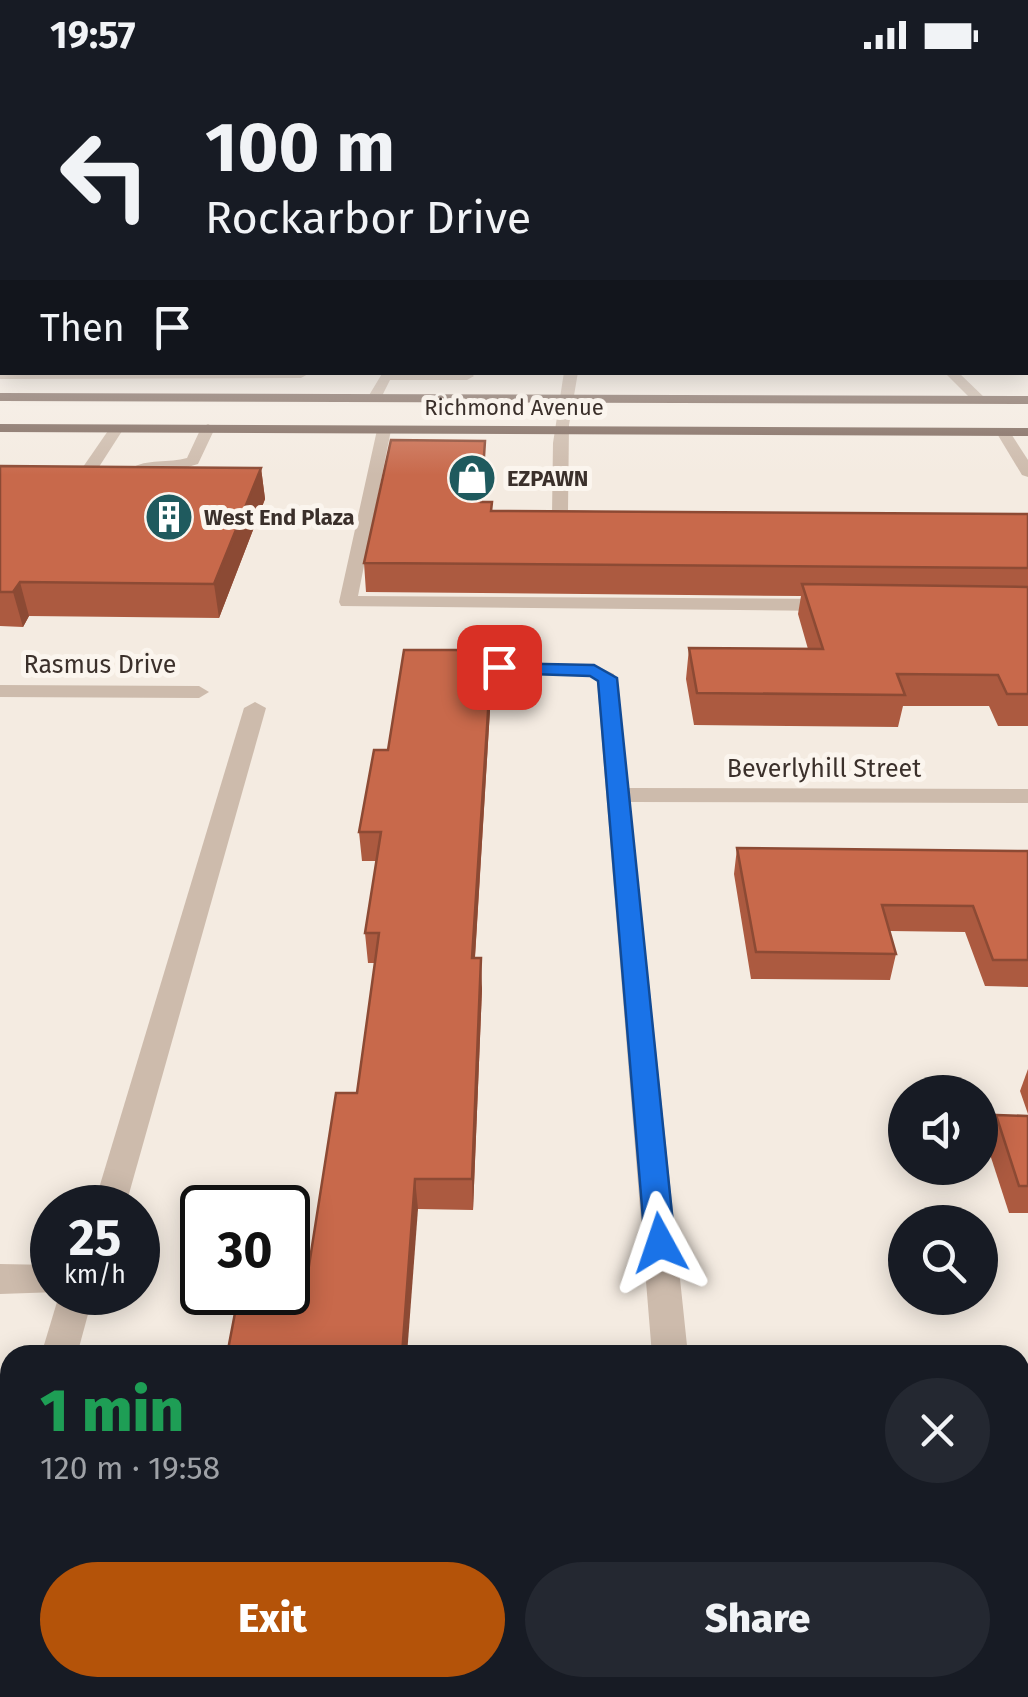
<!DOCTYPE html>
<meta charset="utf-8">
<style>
:root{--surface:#171b24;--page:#242831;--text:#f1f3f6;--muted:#9ea1a6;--accent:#b45309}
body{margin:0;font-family:"Fira Sans",sans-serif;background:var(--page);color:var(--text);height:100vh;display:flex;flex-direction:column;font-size:38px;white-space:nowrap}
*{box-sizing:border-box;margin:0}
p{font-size:32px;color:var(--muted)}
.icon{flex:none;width:55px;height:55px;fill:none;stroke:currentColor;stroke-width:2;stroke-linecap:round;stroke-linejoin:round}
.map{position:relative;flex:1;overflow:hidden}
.sheet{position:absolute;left:0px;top:1275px;width:1030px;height:352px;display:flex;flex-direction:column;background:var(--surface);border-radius:30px 30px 0 0;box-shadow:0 5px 25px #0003}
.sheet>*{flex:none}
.guide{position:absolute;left:0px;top:0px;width:1030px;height:305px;box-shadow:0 5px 25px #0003;background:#171b24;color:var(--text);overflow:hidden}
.fabs{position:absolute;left:888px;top:1005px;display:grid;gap:20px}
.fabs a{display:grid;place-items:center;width:110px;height:110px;border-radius:50%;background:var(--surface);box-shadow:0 5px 25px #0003;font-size:50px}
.speed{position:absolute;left:30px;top:1115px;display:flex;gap:20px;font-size:50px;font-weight:700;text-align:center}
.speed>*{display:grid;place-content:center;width:130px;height:130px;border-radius:50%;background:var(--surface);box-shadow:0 5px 25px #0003;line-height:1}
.speed small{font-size:25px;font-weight:400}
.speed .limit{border:5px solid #111;border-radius:15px;background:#fff;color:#111}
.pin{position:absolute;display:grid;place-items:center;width:85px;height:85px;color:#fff;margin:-42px;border-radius:20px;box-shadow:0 5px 15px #0006}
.me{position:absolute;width:110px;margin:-55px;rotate:355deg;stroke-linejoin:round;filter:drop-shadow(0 0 8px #0008)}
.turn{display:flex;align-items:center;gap:35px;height:210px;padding:0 40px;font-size:45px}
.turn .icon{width:130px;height:130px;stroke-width:2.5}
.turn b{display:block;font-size:70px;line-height:85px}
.then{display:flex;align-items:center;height:95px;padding:0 40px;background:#0003;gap:20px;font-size:38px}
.round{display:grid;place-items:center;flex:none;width:105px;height:105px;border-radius:52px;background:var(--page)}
.overview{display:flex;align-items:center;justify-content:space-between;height:170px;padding:0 40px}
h1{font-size:60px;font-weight:800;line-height:75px;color:#1e9e55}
.cta{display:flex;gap:20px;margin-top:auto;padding:20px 40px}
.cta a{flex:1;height:115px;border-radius:60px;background:var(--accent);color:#fff;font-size:40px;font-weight:800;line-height:115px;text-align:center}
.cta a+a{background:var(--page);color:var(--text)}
.status{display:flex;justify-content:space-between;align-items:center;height:70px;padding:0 50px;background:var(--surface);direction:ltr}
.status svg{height:28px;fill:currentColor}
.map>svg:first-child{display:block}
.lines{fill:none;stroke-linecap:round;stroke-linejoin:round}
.minor{fill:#cdbbac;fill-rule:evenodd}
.major{fill:#7d675c;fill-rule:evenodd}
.wall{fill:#ac5a40}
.shaded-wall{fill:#8c4a34}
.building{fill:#c8694b;stroke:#8c4a34;stroke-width:2.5}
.route{fill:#1a73e8;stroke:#114b97;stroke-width:2.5}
.labels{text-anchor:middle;stroke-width:10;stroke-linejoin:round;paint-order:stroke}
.far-street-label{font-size:22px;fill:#3b302b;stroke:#fbf5ee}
.far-poi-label{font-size:22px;font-weight:bold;fill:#3b302b;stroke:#fbf5ee;text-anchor:start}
.street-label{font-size:25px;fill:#3b302b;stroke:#fbf5ee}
</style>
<div class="status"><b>19:57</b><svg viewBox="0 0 49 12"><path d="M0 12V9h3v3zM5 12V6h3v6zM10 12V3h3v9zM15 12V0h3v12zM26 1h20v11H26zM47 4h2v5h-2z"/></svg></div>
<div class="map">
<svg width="1028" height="1627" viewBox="0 0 1028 1627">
<rect width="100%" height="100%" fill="#f4ebe1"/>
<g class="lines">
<g class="minor">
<path d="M2 237V246L0 247V238Z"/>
<path d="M0 301 2 302 308 304 301 308 0 309Z"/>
<path d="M469 302 474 306 467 310H390L380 330 368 327 383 302Z"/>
<path d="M564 302H578L569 355 568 440 596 441V449C583 451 561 453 552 445L553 373Z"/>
<path d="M944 302H958L986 329 974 332Z"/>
<path d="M208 354 215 358 198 394C178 400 150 410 132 398 145 389 170 393 187 388L201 358Z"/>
<path d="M112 355 124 358 97 400H85L83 397Z"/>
<path d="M384 356 391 360 358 526 832 529 841 535 832 541 341 536 339 532 377 360Z"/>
<path d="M998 359H1008L1028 390V407L1022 405 996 362Z"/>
<path d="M499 591 594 595 614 604 629 718 1028 719V733L630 732 688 1285H652L597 611 590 607 492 601 489 597Z"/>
<path d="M0 615 199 616 209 622 199 628 0 627Z"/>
<path d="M255 632 266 638 125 1138H93L244 638Z"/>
<path d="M0 1194 52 1195V1222H58L0 1224Z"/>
<path d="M60 1222H94L77 1285H41Z"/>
<rect x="1020" y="1346" width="8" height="36"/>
<path d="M10 1444V1516L0 1520V1448Z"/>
</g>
<g class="major">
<path d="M0 323 1028 326V334L0 331Z"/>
<path d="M0 354 1028 358V366L0 362Z"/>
</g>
</g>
<g class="wall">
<path d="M0 396 261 398 265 429 219 548 29 546 23 557 0 556Z"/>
<path d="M485 398 483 432 492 441 1028 444V656H998L989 636H903L898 657 694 655 686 609 689 578 808 579 798 544 801 526 366 522 364 493Z"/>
<path d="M492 607 475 888 482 919 473 1140 418 1139 308 1202 357 1023 375 893H368L365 863 376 791H362L359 762 388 680Z"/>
<path d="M737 778 1028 781V917L985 916 965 862 890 861 896 884 890 910 751 909 734 804Z"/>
<path d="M1028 999V1044L1020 1021Z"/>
<path d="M996 1045 1028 1046V1143H1009L986 1072Z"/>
<path d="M240 1618H520V1626L519 1627H244Z"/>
</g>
<g class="shaded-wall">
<path d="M0 177H2V198L0 199Z"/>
<path d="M485 371V398L481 460V432Z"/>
<path d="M261 398 265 429 219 548 214 514Z"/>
<path d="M20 512 29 546 23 557 13 522Z"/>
<path d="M492 580V607L473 918 472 888Z"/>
<path d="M481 888 482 919 473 1140 472 1109Z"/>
<path d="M415 1109 418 1139 407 1285H402Z"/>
<path d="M510 1618H520L519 1627H504Z"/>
</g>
<g class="building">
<path d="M391 370 485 371 481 432H492L491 441 1028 444V498L364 493Z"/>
<path d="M0 396 261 398 214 514 20 512 13 522H0Z"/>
<path d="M802 514 1028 517V624H1007L998 605 897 604 905 625 697 623 689 578 823 579Z"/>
<path d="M404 580H492L472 888H481L472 1109H415L402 1285H227L239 1222H288V1201L308 1202 336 1023H357L379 863H365L381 762H359L374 680H388Z"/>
<path d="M737 778 1028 781V890H993L973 836 882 835 896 884 756 882Z"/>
<path d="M996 1045 1028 1046V1116H1019Z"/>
<path d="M244 1618H510L504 1627H254Z"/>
</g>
<linearGradient id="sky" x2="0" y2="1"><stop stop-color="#7eb2d2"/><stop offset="0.44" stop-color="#faf6f2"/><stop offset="1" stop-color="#faf6f2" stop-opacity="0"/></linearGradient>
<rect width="1028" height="405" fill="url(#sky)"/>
<path class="route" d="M493 593 594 595 617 608 675 1173 670 1182 660 1186 649 1182 645 1173 598 611 590 606 499 603 493 601Z"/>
<defs>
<g id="shop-disc" transform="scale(2.5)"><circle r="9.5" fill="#1f5a5e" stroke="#fbf5ee"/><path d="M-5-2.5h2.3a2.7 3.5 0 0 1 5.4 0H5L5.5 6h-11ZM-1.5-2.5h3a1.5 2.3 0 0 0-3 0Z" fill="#fff"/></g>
<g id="building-disc" transform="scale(2.5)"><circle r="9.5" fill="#1f5a5e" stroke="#fbf5ee"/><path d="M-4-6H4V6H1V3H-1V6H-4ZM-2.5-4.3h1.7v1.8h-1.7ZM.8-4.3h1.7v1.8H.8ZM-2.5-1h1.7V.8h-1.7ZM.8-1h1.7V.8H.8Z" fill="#fff"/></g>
</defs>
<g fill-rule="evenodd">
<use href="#shop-disc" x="472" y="408"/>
<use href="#building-disc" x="169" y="447"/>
</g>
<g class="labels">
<g class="far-street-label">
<text x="514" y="345">Richmond Avenue</text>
</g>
<g class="far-poi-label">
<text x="507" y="416">EZPAWN</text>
<text x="204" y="455">West End Plaza</text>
</g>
<g class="street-label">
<text x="100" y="603">Rasmus Drive</text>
<text x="824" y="707">Beverlyhill Street</text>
</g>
</g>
</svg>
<div class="fabs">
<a><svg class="icon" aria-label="sound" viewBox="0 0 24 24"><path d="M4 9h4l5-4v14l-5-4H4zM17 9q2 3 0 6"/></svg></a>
<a><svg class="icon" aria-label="search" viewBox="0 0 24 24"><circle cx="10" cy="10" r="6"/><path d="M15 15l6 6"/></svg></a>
</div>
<div class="speed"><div>25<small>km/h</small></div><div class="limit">30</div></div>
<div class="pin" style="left:499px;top:597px;background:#d93025"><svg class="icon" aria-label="arrive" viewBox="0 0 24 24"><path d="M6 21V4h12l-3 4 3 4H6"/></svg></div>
<svg class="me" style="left:660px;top:1173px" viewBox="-20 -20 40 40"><path d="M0-17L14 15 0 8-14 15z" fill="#1a73e8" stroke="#fff" stroke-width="4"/></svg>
<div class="guide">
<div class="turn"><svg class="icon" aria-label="left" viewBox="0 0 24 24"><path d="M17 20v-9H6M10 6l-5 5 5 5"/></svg><div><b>100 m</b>Rockarbor Drive</div></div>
<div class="then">Then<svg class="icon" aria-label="arrive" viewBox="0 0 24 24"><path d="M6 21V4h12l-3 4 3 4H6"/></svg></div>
</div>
<section class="sheet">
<div class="overview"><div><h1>1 min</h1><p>120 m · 19:58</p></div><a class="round"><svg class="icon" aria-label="close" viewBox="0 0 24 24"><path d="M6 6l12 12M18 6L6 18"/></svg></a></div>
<div class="cta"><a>Exit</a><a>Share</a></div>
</section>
</div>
